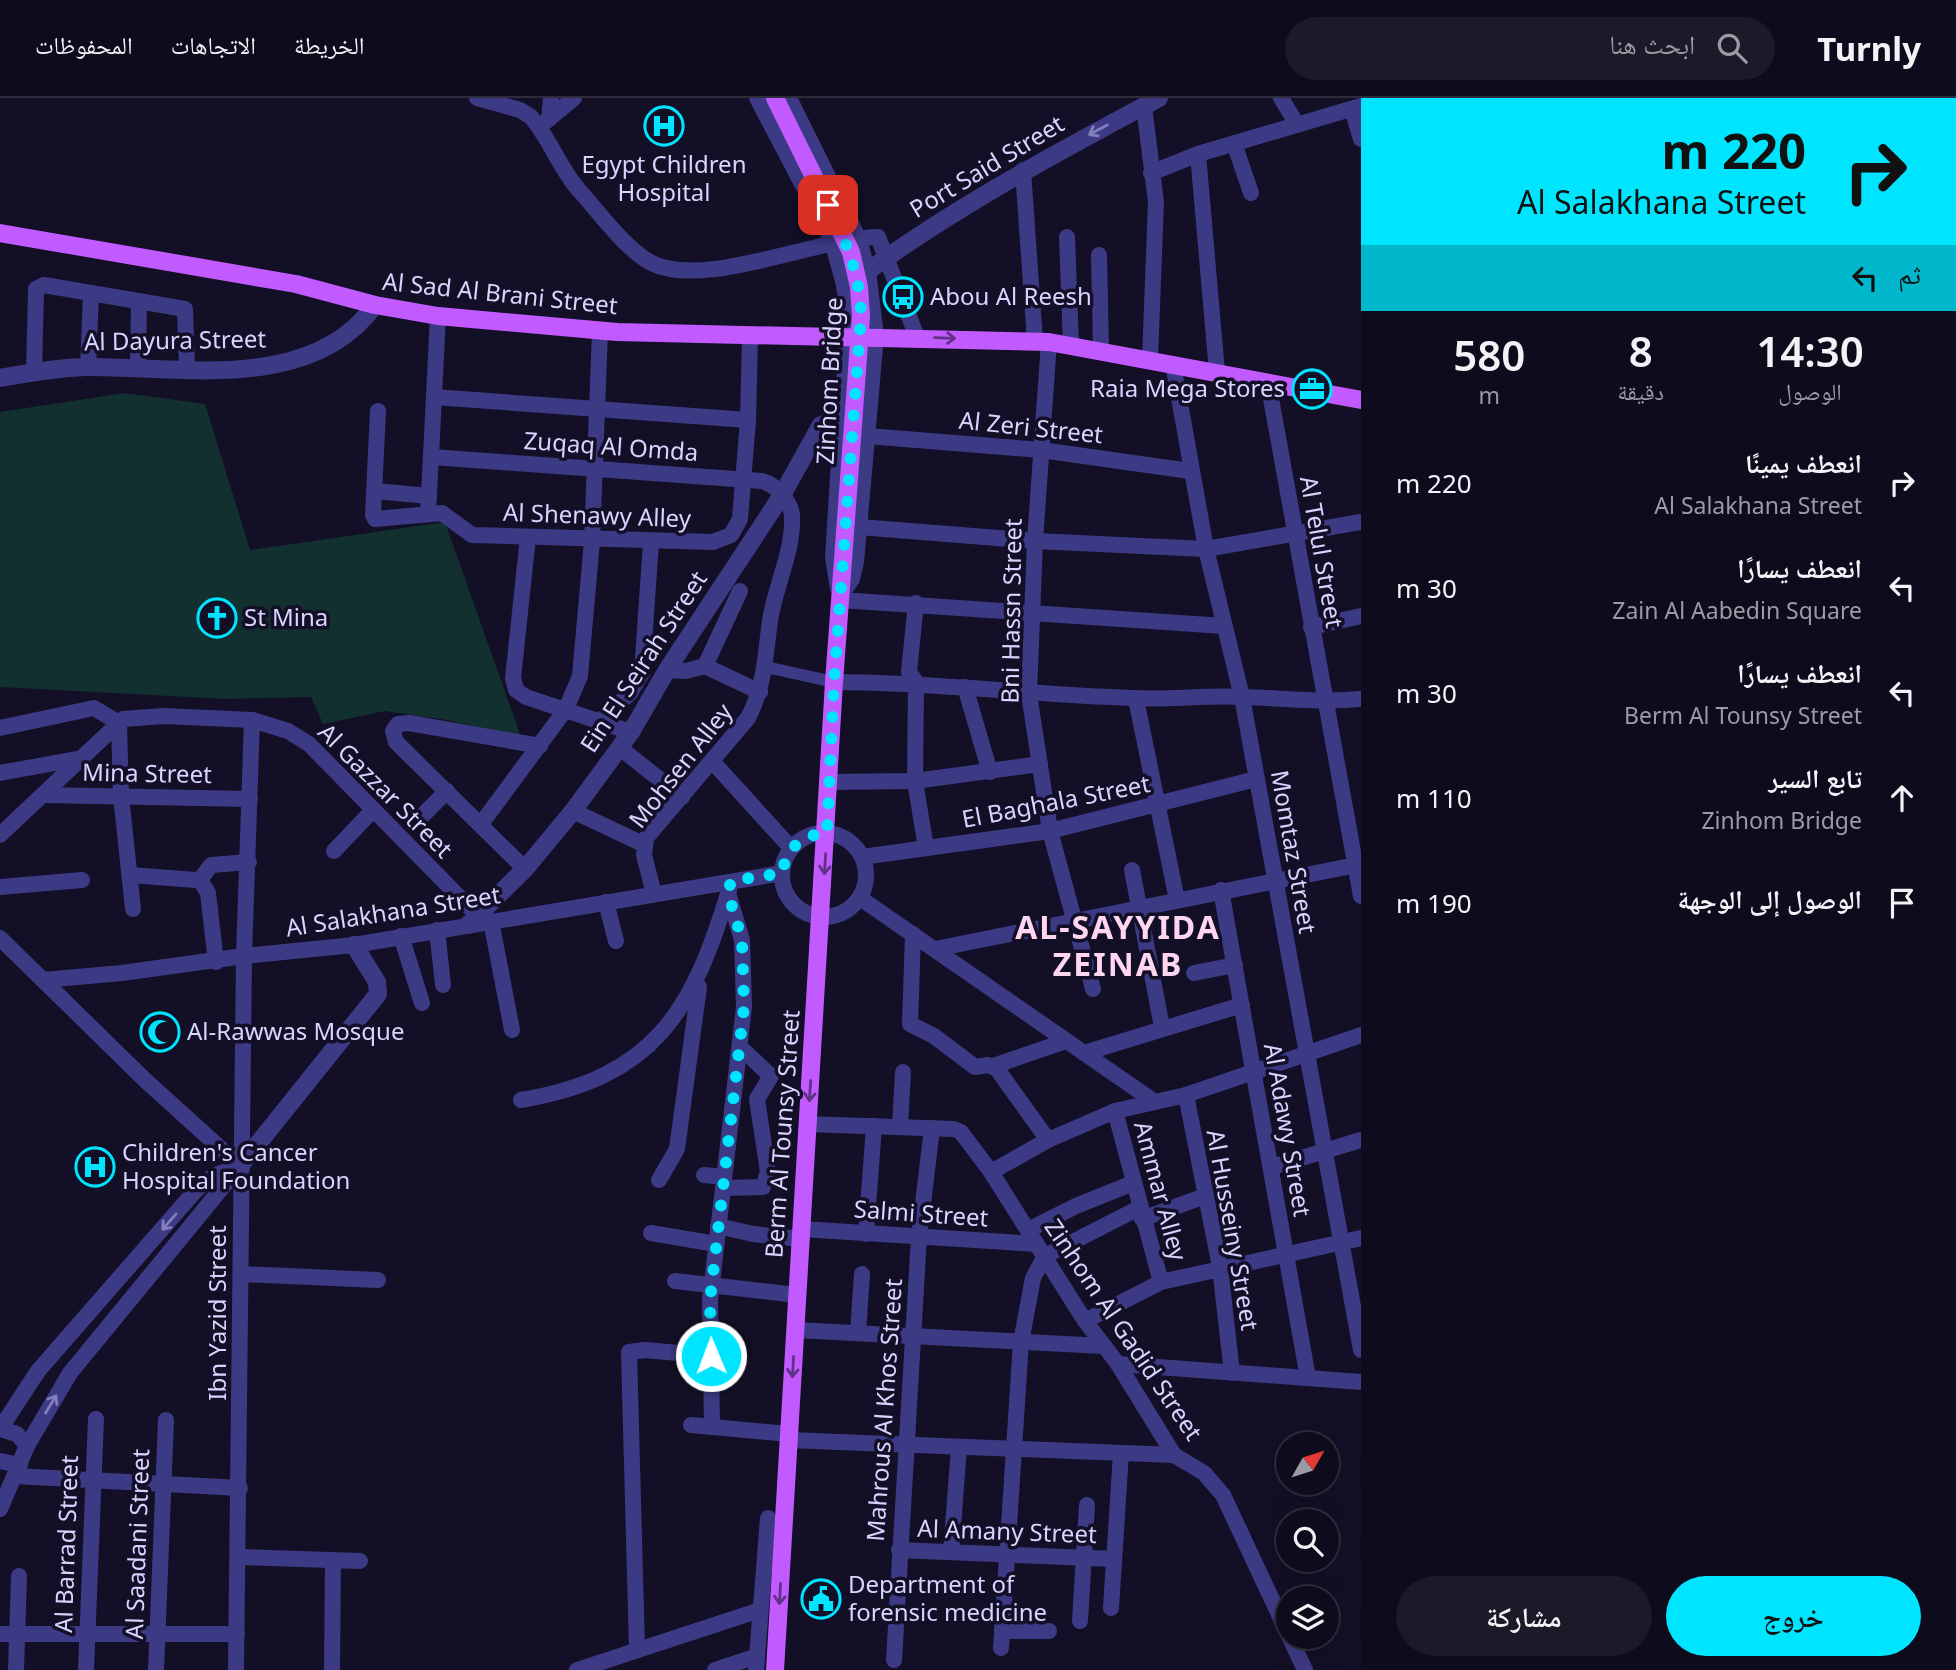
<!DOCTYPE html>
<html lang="ar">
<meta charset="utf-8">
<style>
:root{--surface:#0e0b1c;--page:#1c1929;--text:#f1f3f6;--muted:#9b9ba3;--line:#2e2b3b;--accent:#00e5ff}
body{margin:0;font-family:"Noto Sans","Noto Naskh Arabic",sans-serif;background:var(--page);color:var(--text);direction:rtl;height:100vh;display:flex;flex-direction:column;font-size:26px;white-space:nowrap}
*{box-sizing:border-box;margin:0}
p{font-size:23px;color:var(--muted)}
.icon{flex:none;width:38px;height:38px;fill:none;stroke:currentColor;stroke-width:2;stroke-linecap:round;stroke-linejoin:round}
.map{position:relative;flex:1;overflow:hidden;direction:ltr}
.side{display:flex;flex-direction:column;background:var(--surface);width:595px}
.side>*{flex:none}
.top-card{background:#00e5ff;color:#111;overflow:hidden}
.needle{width:46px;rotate:51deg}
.buttons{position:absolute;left:1276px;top:1334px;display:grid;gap:14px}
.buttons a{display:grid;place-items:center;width:63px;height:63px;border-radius:50%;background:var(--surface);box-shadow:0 7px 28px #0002,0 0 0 2px var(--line);font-size:35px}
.pin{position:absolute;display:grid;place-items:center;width:60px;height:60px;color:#fff;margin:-30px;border-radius:14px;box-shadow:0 4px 10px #0006}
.me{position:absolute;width:77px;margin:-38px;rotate:359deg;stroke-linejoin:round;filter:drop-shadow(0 0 5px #0008)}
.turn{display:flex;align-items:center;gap:24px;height:147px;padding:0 35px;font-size:32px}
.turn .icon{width:91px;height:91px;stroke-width:2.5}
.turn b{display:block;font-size:49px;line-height:60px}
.then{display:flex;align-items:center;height:66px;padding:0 35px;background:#0003;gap:14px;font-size:26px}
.eta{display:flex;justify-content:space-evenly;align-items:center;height:119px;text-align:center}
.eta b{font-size:42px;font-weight:600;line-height:49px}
.button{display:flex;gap:14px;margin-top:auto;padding:14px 35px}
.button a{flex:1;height:80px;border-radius:42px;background:var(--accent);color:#111;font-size:28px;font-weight:600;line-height:80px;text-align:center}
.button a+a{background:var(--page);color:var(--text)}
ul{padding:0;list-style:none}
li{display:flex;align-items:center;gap:21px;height:105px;padding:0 35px}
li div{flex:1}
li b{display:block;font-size:26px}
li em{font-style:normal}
header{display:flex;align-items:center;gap:42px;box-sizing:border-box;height:98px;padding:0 35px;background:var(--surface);border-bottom:2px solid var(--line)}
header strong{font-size:33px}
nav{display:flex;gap:38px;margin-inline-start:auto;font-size:24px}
.search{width:490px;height:63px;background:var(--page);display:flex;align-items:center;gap:18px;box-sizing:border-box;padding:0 24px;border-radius:38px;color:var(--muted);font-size:26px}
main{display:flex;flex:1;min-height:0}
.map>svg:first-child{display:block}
.green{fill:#12302f}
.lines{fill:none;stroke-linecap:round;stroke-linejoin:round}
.pedestrian{stroke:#3d3a85;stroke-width:12}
.minor{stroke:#3d3a85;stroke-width:16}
.tertiary{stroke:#3d3a85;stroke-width:18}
.primary{stroke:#c25bff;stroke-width:18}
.oneway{stroke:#837fbc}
.oneway2{stroke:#623188}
.route{stroke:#00e5ff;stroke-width:12;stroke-dasharray:0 21.6}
.labels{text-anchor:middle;stroke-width:7;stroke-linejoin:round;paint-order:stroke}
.poi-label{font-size:24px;fill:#d9d4ff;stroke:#130f26;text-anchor:start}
.street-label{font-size:24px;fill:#d9d4ff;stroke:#130f26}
.district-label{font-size:32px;font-weight:bold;letter-spacing:2px;fill:#ffd6f0;stroke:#130f26}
</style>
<header>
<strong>Turnly</strong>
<div class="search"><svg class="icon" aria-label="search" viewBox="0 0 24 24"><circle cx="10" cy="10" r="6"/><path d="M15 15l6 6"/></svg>ابحث هنا</div>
<nav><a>الخريطة</a><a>الاتجاهات</a><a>المحفوظات</a></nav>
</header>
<main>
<section class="side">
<div class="top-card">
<div class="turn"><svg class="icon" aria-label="right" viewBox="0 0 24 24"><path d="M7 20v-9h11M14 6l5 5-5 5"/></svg><div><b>220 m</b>Al Salakhana Street</div></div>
<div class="then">ثم<svg class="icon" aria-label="left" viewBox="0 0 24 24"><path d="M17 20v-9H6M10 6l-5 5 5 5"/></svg></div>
</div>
<div class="eta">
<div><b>14:30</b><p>الوصول</p></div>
<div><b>8</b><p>دقيقة</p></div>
<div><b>580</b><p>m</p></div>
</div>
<ul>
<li><svg class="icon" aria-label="right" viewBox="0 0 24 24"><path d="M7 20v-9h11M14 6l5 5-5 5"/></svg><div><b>انعطف يمينًا</b><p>Al Salakhana Street</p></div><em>220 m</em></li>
<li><svg class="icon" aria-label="left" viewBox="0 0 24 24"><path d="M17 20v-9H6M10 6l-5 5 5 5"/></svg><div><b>انعطف يسارًا</b><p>Zain Al Aabedin Square</p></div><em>30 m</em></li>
<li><svg class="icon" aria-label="left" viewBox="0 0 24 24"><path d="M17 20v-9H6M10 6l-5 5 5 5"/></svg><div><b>انعطف يسارًا</b><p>Berm Al Tounsy Street</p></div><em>30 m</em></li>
<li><svg class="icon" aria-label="ahead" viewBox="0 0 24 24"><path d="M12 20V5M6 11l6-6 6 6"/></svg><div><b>تابع السير</b><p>Zinhom Bridge</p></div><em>110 m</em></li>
<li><svg class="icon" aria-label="arrive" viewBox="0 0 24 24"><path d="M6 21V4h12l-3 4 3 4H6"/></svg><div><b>الوصول إلى الوجهة</b></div><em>190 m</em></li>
</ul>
<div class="button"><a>خروج</a><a>مشاركة</a></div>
</section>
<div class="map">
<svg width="1361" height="1572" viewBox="0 0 1361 1572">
<rect width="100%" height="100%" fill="#130f26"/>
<path class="green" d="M125 295 205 306 250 452 445 424 521 639 447 622 385 613 323 626 311 599 226 601 0 589V314Z"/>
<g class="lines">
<path class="pedestrian" d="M766 569 834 584"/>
<g class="minor">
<path d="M477 0 520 12 531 19C550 41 559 69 578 91 597 112 624 149 648 163 699 194 816 140 878 139L917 239"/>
<path d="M757 0 832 143 845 190 847 237 833 460 838 490"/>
<path d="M789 0 858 139 868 173 876 238 856 464 852 481 841 497"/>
<path d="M1281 0 1296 25"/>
<path d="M1144 8 1156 104 1150 261"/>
<path d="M1352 11 1361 41"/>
<path d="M549 21 551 0"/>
<path d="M539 29 574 0"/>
<path d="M1234 45 1251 95"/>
<path d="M1198 56 1217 274"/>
<path d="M1023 72 1035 243"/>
<path d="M1151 75 1198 56 1361 8"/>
<path d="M1067 139 1071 247"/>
<path d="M1099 157 1101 251"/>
<path d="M1049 244 1035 443 1029 596 1050 733 1093 891"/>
<path d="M1173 266 1206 451 1242 599 1361 1252"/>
<path d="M88 270 91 195"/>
<path d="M138 270 139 203"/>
<path d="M34 274 36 191 44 187 185 211 187 270"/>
<path d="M1268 284 1361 798"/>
<path d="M434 299 748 322"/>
<path d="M378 313 373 417 375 421 442 415 472 437 713 444 731 437 740 421 748 322 750 238"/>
<path d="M867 338 1041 352 1190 373"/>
<path d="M432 359 762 383C776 387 790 402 792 417 794 450 777 485 771 517 765 553 766 586 748 620L646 740 644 757 654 796"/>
<path d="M375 393 429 398"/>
<path d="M428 416 438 218"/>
<path d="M859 429 1035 443 1206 451 1361 424"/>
<path d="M528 439 513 580 516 592 526 599 631 634"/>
<path d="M840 502 1224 528"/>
<path d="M916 505 909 574 916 584 915 683 926 750"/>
<path d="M1311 529 1361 518"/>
<path d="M705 568 740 493"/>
<path d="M667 572 686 573 705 568 760 594"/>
<path d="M834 584C933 584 1032 597 1132 600 1169 602 1207 597 1244 599 1283 600 1321 605 1361 601"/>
<path d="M965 589 990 674"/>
<path d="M1136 601 1177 802"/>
<path d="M252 622 244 858 354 847 782 775"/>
<path d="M601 622 630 595 642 575 651 444"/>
<path d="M119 625 121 698 133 811"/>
<path d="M0 630 94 610 119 625"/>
<path d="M620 650 682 699"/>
<path d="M712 663 791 750"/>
<path d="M0 675 82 660"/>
<path d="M828 684 915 683 1040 666"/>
<path d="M43 697 250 701"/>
<path d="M573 713 645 747"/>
<path d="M416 724 447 693"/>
<path d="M481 726 566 611 580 578 592 443 600 233"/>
<circle cx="824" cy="777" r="42"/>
<path d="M0 737 123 621 164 618 252 622 288 633 309 646 477 817"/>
<path d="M334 753 372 713"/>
<path d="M862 759 1050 733 1256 681"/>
<path d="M525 771 396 644 393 633 398 626 409 625 540 648"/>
<path d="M1132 772 1162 929"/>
<path d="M130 777 196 782H200L211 767 249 764"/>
<path d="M200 782 208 795 216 864"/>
<path d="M0 789 82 782"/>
<path d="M1221 792 1308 1280"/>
<path d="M860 800 1152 1002"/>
<path d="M606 804 616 843"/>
<path d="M491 823 512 932"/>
<path d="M437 832 443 887"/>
<path d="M913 836 910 926 934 938 975 969 988 967 997 971 1048 1042"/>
<path d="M401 838 422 905"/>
<path d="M0 840 145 982 240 1068"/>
<path d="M935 851 1361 766"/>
<path d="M1194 875 1235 867"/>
<path d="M43 882 122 875 244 858 236 1572"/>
<path d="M1084 955 1242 907"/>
<path d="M993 968 1066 943"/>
<path d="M1186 997 1220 1169 1232 1275"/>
<path d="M521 1002C654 980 693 913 729 792"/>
<path d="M1115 1013 1161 1184"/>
<path d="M807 1026 954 1031 961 1034 991 1074 1085 1223 1118 1266 1174 1357 1204 1375 1223 1397 1305 1572"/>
<path d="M900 1029 903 974"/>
<path d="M1272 1069 1361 1042"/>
<path d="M991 1074 1048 1042 1115 1013 1186 997 1361 937"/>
<path d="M704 1077 724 1079"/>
<path d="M659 1082 677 1051 699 889"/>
<path d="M723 1090 763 1089 768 1074 757 1001 771 978 740 949"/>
<path d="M1142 1121 1205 1098"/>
<path d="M718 1128 753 1136 801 1141"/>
<path d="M802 1131 1037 1146"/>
<path d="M1028 1132 1076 1108 1133 1085"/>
<path d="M651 1135 716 1146"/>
<path d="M866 1136 874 1028"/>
<path d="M241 1176 378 1182"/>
<path d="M675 1183 797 1197"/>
<path d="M1085 1223 1161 1184 1361 1140"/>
<path d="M795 1232 1104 1248"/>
<path d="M858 1235 862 1176"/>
<path d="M1118 1266 1361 1284"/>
<path d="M691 1327 789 1336"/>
<path d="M712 1329 710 1202 744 909 742 842 728 795"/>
<path d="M0 1331 38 1273 196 1092 213 1078 240 1068"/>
<path d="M0 1331 17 1336 27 1348"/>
<path d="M788 1342 1174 1357"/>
<path d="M0 1363 20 1367"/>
<path d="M15 1378 240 1390"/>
<path d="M0 1411 27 1348 70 1275 240 1068"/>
<path d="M899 1452 1114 1461"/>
<path d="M951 1454 959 1350"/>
<path d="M239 1459 360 1463"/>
<path d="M1111 1510 1121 1355"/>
<path d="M1080 1523 1087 1407"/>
<path d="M1002 1533H1049"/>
<path d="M0 1536H237"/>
<path d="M1001 1550 1021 1244 1033 1180 1045 1158 1139 1110"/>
<path d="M637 1552 629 1254 645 1252 711 1258"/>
<path d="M894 1562 919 1139 932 1030"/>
<path d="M16 1572 19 1478"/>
<path d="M86 1572 96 1321"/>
<path d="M156 1572 166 1322"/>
<path d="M332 1572 333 1462"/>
<path d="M577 1572 760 1512"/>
<path d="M715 1572 757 1558"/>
<path d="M756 1572 768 1420"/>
</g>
<g class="tertiary">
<path d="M845 190C943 115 1051 58 1159 0"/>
<path d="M0 280C28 275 56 270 85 269 179 268 311 296 375 207"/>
<path d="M468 827 525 771 573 713 631 634 667 572 782 397 821 327 843 320"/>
<path d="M240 1068 378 896 377 884 354 847"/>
</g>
<g class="primary">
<path d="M775 0 851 154 859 189 861 218 834 584 775 1572"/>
<path d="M0 135 296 186 375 207 438 218 617 234 1049 244 1361 302"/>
</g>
</g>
<defs><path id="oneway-shaft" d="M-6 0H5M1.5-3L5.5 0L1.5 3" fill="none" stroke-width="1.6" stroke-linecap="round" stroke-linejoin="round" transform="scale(1.75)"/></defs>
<g class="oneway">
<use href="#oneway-shaft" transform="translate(1098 32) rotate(152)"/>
<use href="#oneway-shaft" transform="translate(169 1124) rotate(131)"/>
<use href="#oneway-shaft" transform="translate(51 1306) rotate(-59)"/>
</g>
<g class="oneway2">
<use href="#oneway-shaft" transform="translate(945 240) rotate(2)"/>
<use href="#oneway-shaft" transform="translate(825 766) rotate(94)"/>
<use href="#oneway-shaft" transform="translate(810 993) rotate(94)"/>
<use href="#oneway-shaft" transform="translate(793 1269) rotate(93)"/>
<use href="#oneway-shaft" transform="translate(780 1496) rotate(93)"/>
</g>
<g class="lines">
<path class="route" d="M711 1258 710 1202 744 909 742 842 728 795 731 783 782 775C787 750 801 737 827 735L834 584 861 218C860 176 846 143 828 107"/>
</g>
<defs>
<g id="hospital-ring" transform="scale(2.0125)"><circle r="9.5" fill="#130f26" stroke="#00e5ff" stroke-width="1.5"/><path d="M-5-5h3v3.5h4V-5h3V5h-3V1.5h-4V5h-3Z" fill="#00e5ff"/></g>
<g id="bus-ring" transform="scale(2.0125)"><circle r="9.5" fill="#130f26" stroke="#00e5ff" stroke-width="1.5"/><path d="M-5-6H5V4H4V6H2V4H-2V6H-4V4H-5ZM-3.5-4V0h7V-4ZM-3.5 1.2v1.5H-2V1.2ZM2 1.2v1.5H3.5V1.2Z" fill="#00e5ff"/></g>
<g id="office-ring" transform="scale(2.0125)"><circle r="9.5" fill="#130f26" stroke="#00e5ff" stroke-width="1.5"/><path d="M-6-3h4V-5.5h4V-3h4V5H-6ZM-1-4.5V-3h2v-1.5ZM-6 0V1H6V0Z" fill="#00e5ff"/></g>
<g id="church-ring" transform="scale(2.0125)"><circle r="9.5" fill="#130f26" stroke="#00e5ff" stroke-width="1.5"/><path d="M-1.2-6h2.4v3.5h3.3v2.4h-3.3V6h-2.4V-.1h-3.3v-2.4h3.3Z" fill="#00e5ff"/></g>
<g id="mosque-ring" transform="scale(2.0125)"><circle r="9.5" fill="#130f26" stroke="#00e5ff" stroke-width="1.5"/><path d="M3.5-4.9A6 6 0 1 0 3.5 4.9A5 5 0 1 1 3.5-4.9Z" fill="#00e5ff"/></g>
<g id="civic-ring" transform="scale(2.0125)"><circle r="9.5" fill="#130f26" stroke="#00e5ff" stroke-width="1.5"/><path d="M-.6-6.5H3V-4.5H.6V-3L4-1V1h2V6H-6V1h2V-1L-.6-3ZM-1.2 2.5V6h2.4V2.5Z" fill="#00e5ff"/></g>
</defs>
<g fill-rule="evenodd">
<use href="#hospital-ring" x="664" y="28"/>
<use href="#bus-ring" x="903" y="199"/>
<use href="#office-ring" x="1312" y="291"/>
<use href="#church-ring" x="217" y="520"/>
<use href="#mosque-ring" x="160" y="934"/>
<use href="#hospital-ring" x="95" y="1069"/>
<use href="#civic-ring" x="821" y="1501"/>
</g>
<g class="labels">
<g class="poi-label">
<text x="664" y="75" text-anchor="middle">Egypt Children<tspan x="664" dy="28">Hospital</tspan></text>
<text x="930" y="207">Abou Al Reesh</text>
<text x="1285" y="299" text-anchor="end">Raia Mega Stores</text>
<text x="244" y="528">St Mina</text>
<text x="187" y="942">Al-Rawwas Mosque</text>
<text x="122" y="1063">Children's Cancer<tspan x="122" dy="28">Hospital Foundation</tspan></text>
<text x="848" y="1495">Department of<tspan x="848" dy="28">forensic medicine</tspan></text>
</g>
<g class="street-label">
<text transform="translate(987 69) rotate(-31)" y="8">Port Said Street</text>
<text transform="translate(500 196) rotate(6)" y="8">Al Sad Al Brani Street</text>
<text transform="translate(175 243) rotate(-1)" y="8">Al Dayura Street</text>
<text transform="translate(830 283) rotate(-87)" y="8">Zinhom Bridge</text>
<text transform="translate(1031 330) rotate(6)" y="8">Al Zeri Street</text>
<text transform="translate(611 349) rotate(4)" y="8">Zuqaq Al Omda</text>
<text transform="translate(597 418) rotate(2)" y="8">Al Shenawy Alley</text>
<text transform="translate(1321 454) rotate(80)" y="8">Al Telul Street</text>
<text transform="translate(1012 513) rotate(-89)" y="8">Bni Hassn Street</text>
<text transform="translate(644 564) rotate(-57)" y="8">Ein El Seirah Street</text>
<text transform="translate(681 668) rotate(-52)" y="8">Mohsen Alley</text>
<text transform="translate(147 676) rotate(1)" y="8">Mina Street</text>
<text transform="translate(385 693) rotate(45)" y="8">Al Gazzar Street</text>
<text transform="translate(1056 704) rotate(-11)" y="8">El Baghala Street</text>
<text transform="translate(1293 754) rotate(80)" y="8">Momtaz Street</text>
<text transform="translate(393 814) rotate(-9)" y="8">Al Salakhana Street</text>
<text transform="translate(1287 1032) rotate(80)" y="8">Al Adawy Street</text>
<text transform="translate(783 1036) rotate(-86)" y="8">Berm Al Tounsy Street</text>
<text transform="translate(1160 1093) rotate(75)" y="8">Ammar Alley</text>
<text transform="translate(921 1116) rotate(4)" y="8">Salmi Street</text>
<text transform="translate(1232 1132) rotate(80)" y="8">Al Husseiny Street</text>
<text transform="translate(218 1215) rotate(-90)" y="8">Ibn Yazid Street</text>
<text transform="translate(1123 1232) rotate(56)" y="8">Zinhom Al Gadid Street</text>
<text transform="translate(885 1312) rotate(-86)" y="8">Mahrous Al Khos Street</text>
<text transform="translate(1007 1434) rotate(2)" y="8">Al Amany Street</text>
<text transform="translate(67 1446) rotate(-88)" y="8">Al Barrad Street</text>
<text transform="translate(138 1446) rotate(-88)" y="8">Al Saadani Street</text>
</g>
<g class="district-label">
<text x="1118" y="841">AL-SAYYIDA<tspan x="1118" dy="37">ZEINAB</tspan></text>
</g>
</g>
</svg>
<div class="buttons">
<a><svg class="needle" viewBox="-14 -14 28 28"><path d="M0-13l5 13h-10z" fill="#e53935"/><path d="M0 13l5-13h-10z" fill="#9b9ba3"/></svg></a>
<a><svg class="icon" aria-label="search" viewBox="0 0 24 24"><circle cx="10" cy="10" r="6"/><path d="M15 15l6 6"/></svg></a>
<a><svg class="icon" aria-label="layers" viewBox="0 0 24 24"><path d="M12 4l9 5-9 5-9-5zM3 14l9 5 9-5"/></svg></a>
</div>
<div class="pin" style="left:828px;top:107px;background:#d93025"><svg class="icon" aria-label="arrive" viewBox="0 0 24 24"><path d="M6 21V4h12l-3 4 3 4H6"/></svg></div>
<svg class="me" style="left:711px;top:1258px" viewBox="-20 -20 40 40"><circle r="17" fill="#00e5ff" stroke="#fff" stroke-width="3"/><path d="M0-11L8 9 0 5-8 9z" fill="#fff"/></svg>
</div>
</main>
